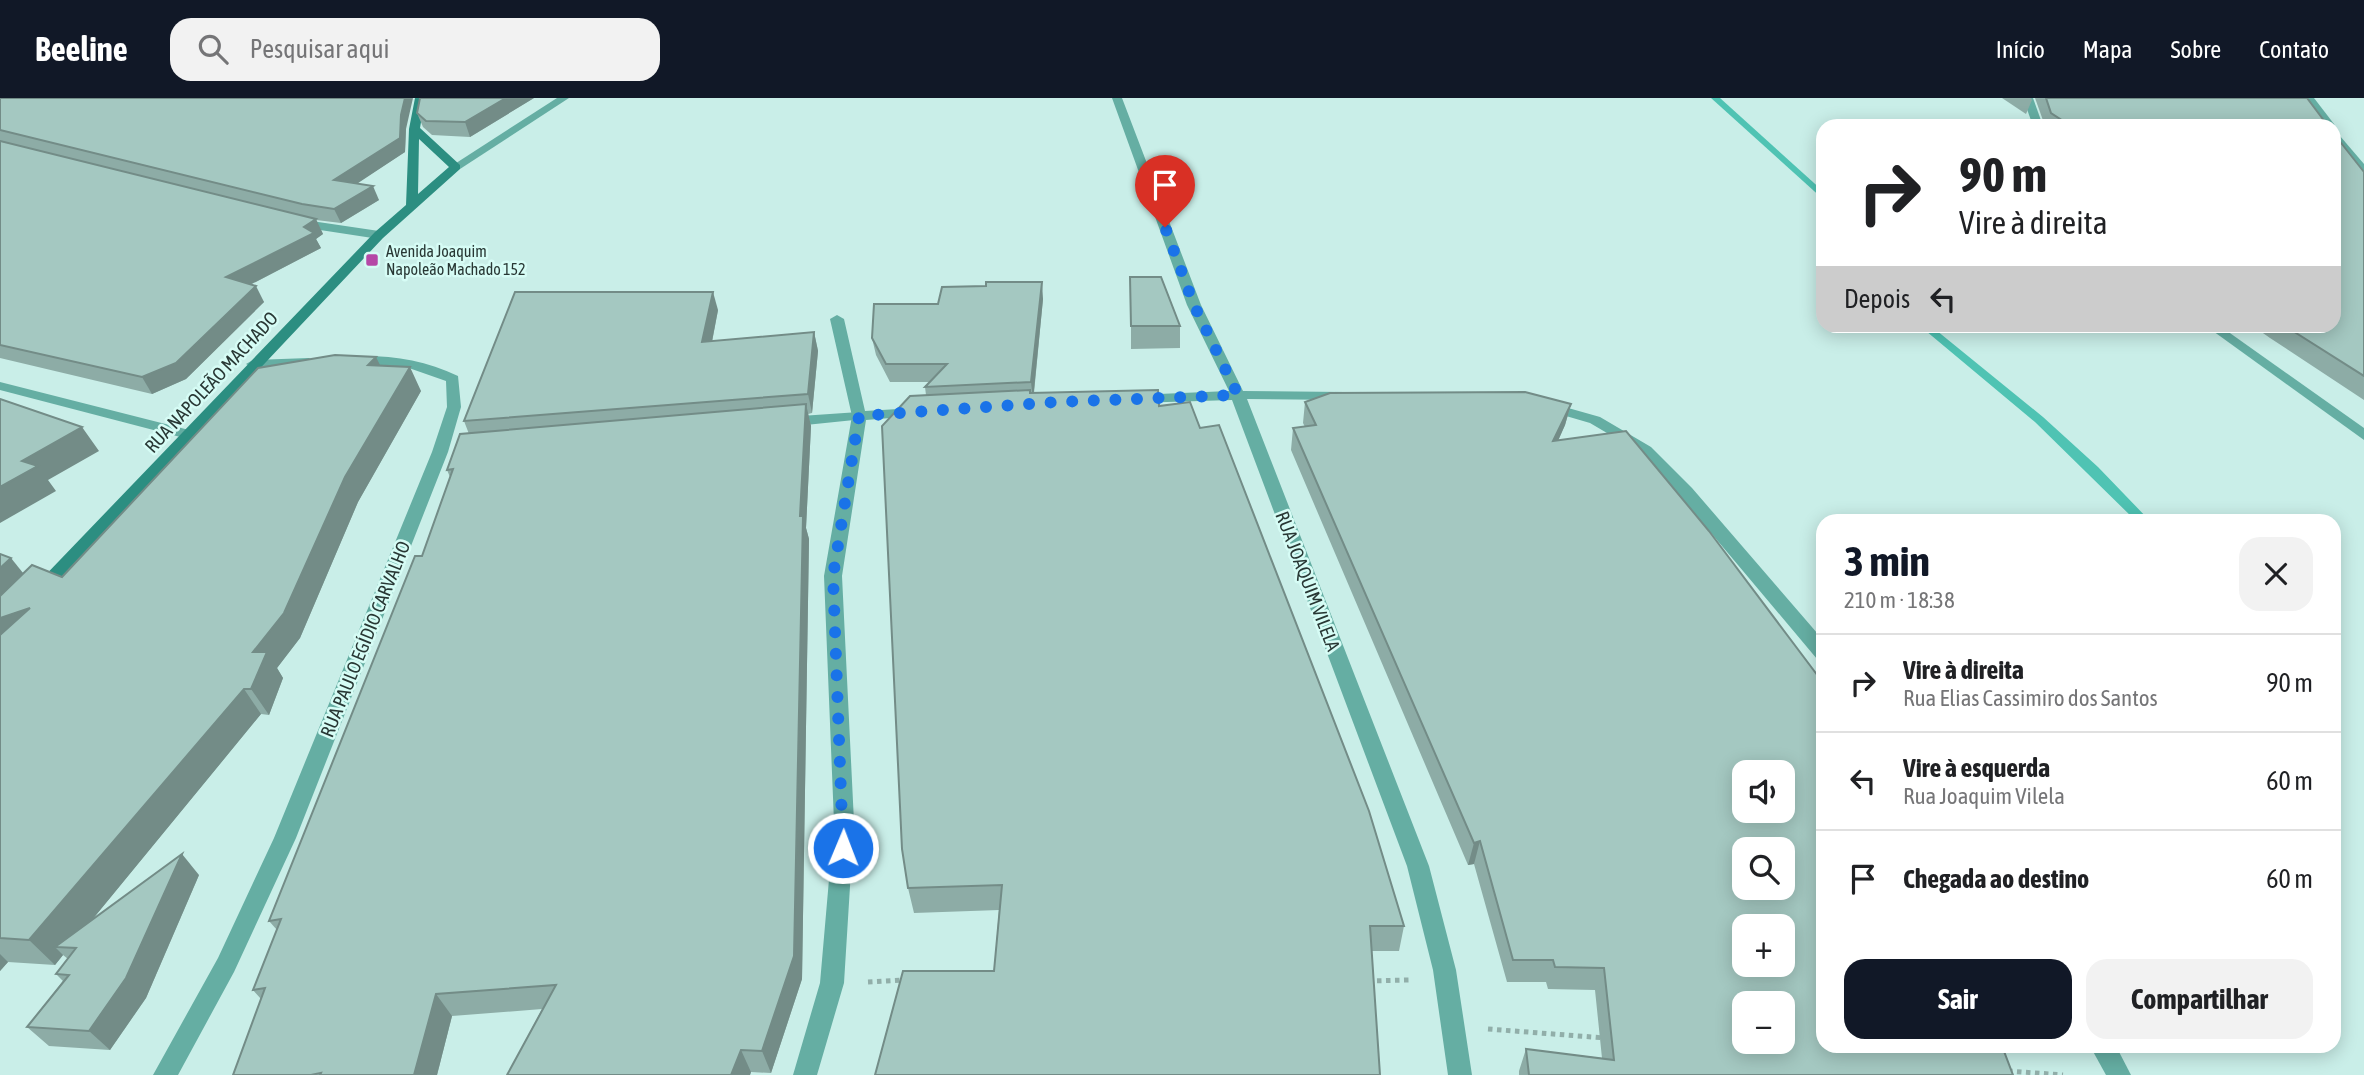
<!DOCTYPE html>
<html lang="pt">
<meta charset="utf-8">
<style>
:root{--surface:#fff;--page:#f2f2f2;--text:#202124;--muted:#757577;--line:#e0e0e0;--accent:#111827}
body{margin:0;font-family:"Asap Condensed",sans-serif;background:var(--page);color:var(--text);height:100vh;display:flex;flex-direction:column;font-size:26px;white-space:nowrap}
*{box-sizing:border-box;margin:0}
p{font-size:23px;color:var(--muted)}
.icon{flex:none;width:38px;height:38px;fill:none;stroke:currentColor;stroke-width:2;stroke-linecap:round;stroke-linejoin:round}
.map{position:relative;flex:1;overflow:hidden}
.side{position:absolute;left:1816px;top:416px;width:525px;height:539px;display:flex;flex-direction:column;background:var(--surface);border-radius:21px;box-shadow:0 4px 18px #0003}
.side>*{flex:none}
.guide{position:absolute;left:1816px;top:21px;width:525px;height:214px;border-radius:21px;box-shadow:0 4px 18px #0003;background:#fff;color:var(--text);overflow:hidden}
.tools{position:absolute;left:1732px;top:662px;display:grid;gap:14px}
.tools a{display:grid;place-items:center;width:63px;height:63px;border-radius:14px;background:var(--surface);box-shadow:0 4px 18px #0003;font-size:35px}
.pin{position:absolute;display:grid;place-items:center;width:60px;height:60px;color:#fff;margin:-72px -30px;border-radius:50% 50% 50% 0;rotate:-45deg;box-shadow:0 0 7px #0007}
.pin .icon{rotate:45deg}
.me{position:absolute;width:77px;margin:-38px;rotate:1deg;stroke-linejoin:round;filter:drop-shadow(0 0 5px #0008)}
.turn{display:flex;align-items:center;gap:24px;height:147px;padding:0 28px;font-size:32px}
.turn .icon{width:91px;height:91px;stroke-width:2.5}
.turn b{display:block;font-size:49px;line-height:60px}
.then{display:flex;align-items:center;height:66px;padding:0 28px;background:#0003;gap:14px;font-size:26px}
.round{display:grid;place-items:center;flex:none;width:74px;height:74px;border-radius:21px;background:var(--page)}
.head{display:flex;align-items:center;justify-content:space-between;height:119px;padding:0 28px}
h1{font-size:42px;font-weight:700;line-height:52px;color:var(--accent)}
.primary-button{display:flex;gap:14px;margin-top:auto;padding:14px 28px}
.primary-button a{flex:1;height:80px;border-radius:21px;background:var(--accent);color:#fff;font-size:28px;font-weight:700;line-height:80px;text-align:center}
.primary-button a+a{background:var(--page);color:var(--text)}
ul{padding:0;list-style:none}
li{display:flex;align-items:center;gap:21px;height:98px;padding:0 28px;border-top:2px solid var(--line)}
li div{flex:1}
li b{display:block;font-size:26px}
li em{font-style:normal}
header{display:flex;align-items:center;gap:42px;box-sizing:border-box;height:98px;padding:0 35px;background:var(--accent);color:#fff}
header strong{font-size:33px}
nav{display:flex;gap:38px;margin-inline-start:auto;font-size:24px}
.search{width:490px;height:63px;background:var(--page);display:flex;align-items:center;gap:18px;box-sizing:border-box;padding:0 24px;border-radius:21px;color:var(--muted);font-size:26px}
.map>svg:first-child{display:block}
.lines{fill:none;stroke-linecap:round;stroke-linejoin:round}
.stream{fill:#4fc3b3;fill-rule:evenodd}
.path{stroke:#91aea9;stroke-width:5;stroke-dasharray:4.5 4.5;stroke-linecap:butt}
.service{fill:#65aea3;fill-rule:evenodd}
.minor{fill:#65aea3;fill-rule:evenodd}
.secondary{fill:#2c8e81;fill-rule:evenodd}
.wall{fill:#8daca6}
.shaded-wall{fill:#738c87}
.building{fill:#a4c8c1;stroke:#738c87;stroke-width:2;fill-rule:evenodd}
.route{stroke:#1a73e8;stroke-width:12;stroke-dasharray:0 21.6}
.poi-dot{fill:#b548a7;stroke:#d6fcf5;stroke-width:2.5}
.labels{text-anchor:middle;stroke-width:5;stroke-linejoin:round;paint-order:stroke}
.far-poi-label{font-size:16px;fill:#283734;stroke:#d6fcf5;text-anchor:start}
.street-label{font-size:19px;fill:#283734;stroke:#d6fcf5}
</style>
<header>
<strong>Beeline</strong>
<div class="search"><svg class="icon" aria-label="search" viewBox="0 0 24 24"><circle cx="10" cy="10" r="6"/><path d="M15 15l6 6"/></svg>Pesquisar aqui</div>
<nav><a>Início</a><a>Mapa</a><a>Sobre</a><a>Contato</a></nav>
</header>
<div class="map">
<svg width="2364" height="977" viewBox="0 0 2364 977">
<rect width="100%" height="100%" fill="#c9eee8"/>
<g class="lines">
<g class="stream">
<path d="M1711 0H1720L1824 94V102Z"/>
<path d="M1920 228H1931L2043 319 2098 369 2151 424H2137L2035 324Z"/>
</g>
<g class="path">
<path d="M1368 883 1409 882"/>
<path d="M868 884 905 882"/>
<path d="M1488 931 1605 940"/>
<path d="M2008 973 2063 977"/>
</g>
<path class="service" d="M859 314 866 318 864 321 786 329 778 324 786 319Z"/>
<g class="minor">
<path d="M557 0H569L460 71 450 69Z"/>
<path d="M1112 0H1122L1201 207 1243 293 1345 294 1352 298 1345 302 1247 301 1429 768 1456 872 1472 977H1448L1433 872 1407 768 1232 302 1135 305 1128 301 1135 297 1229 293 1187 207Z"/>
<path d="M2023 0H2033L2043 28H2033Z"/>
<path d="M2304 0H2314L2334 26 2335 28 2334 29 2325 28Z"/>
<path d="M2334 31 2364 66V77L2360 76 2334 42Z"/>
<path d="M298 121 379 133 385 137 379 141 294 128V122Z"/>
<path d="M837 217 844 221 865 313 915 310 922 314 915 318 866 322 842 478 854 724 844 885 817 977H793L820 885 834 724 824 478 852 318 830 221Z"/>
<path d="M2206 228H2220L2364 330V342Z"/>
<path d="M355 258C392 257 425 262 458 278L461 309 448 354 296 740 234 874 178 977H153L218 860 274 740 432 354 447 309 446 283 406 269 350 265 348 262Z"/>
<path d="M309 260 316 264 314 267 253 270 246 266 253 262Z"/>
<path d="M0 284 193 333 196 336 188 341 0 292Z"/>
<path d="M1547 304 1600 319 1651 349 1692 390 1824 543V562L1817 561 1680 398 1641 355 1590 325 1542 311 1540 308Z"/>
<path d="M2090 948H2116L2131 977H2106Z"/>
</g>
<path class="secondary" d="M415 0H425L420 30 460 67V71L383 140 47 496H35L32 492 35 488 375 134 406 107 409 31ZM419 41 449 69 418 96Z"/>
</g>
<g class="wall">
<path d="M0 0 406 31 405 54 357 85 379 102 341 125 316 122 323 136 316 141 321 150 250 187 264 204 186 281 152 296 0 260Z"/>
<path d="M534 0 470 39 432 37 423 29 417 15Z"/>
<path d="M2002 0H2031L2032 2 2026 16Z"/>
<path d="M2035 0H2307L2328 28H2045Z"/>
<path d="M2364 74V302L2270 240 2253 228H2334Z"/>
<path d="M1043 201 1034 295 1159 308 1200 330 1404 828 1399 853H1372L994 873 999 812 914 815 908 790 926 297 925 289 930 284H890L876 257 872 240 938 206Z"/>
<path d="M718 212 712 244 814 234 818 253 812 315 808 316 811 328 806 430 809 441 802 881 771 975 751 974 750 977H507L542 911 452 918 437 977H233L261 901 253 892 277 832 269 823 422 458 450 379 447 372 469 336 464 323Z"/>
<path d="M1131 228H1180V250L1131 251Z"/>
<path d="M381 268 421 293 358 404 300 540 277 570 283 580 269 617 261 616 91 823 199 777 146 900 110 952 49 948 27 929 63 883 56 876 68 861 63 857 55 867 8 864 0 873V456L23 475 62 479Z"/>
<path d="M1305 304 1571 306 1565 327 1558 343 1824 948 2013 977H1519V973L1526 951 1602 960 1595 892 1548 891 1546 884H1507L1474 766 1468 767 1291 352 1293 330 1305 329 1303 325Z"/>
</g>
<g class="shaded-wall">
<path d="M405 0H413L406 31 405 54 340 97 334 82 401 17Z"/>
<path d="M506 0H534L470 39 465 24Z"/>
<path d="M373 88 379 102 341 125 334 111Z"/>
<path d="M316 121 323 136 316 141 321 150 234 195 226 179Z"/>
<path d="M1042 184 1043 201 1033 302 1031 284Z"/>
<path d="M256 188 264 204 186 281 152 296 142 279Z"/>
<path d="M713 194 718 212 708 264 702 244Z"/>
<path d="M814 234 818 253 812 315 808 296Z"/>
<path d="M376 259 388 283 368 267Z"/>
<path d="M410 269 421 293 358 404 300 540 277 570 283 580 269 617 251 591 253 554 345 379Z"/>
<path d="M806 306 811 328 806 430 809 441 802 881 771 975 762 953 800 418Z"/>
<path d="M1571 306 1565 327 1548 365 1553 343Z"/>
<path d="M82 329 99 353 48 382 56 393 0 425V389L22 363Z"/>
<path d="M11 460 31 485 0 515V470Z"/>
<path d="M30 510 0 553V520Z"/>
<path d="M244 591 261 616 69 850 55 849 63 857 55 867 29 842Z"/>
<path d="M1480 743 1474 766 1468 767 1474 745Z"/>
<path d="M182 756 199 777 146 900 110 952 89 933Z"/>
<path d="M0 856 8 864 0 873Z"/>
<path d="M436 896 452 918 437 977H414Z"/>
<path d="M741 952 751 974 750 977H731Z"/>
</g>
<g class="building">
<path d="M0 0H405L401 17 400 40 334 82 373 88 334 111 302 106 0 32Z"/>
<path d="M420 0H506L465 24 426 23 417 15Z"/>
<path d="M2046 0H2307L2328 28H2071L2051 15Z"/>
<path d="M2334 36 2364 74V278L2285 228H2334Z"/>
<path d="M0 43 316 121 304 129 314 135 226 179 256 188 176 265 142 279 0 247Z"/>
<path d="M1130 179H1161L1180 228H1131Z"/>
<path d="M986 184H1042L1031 284 925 289 947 266H886L872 240 874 206H938L942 189 986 188Z"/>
<path d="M515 194H713L702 244 814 234 808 296 464 323Z"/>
<path d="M335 257 376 259 368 267 410 269 345 379 284 515 253 554H267L251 591H244L29 842 0 840V537L30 510 0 520V498L32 467 62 479 258 270Z"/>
<path d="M1030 292V295L1158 292 1159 308 1190 304 1200 330 1219 327 1369 713 1404 828H1370L1380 977H875L903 873H994L1002 787 908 790 902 751 882 328 910 298Z"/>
<path d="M1525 294 1571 306 1553 343 1626 333 1709 433 1824 586V948H2002L2013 977H1529L1526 951 1614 962 1604 870 1555 869 1553 862H1513L1480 743 1474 745 1293 330 1316 327 1305 304 1330 295ZM1745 674H1783V712H1745ZM1745 751H1783V789H1745ZM1745 828H1783V866H1745ZM1745 905H1783V943H1745Z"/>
<path d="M0 301 82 329 22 363 38 368 0 389Z"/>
<path d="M806 306 800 418H803L794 858 762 953 741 952 731 977H507L556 887 436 896 414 977H320L321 975 311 977H233L265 890 253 892 281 821 269 823 415 458H422L453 371 447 372 460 336Z"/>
<path d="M0 456 11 460 0 470Z"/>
<path d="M182 756 126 880 89 933 27 929 69 877 56 876 76 850 55 849Z"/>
</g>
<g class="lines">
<path class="route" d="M843 750 833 478 859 318 1056 304 1238 297 1194 207 1165 129"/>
</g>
<rect class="poi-dot" x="365" y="155" width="14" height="14" rx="3.5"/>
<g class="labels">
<g class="far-poi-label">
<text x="386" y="159">Avenida Joaquim<tspan x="386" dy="18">Napoleão Machado 152</tspan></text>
</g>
<g class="street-label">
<text transform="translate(211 284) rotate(-47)" y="7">RUA NAPOLEÃO MACHADO</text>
<text transform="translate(1308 483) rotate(69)" y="7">RUA JOAQUIM VILELA</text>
<text transform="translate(365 541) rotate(-68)" y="7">RUA PAULO EGÍDIO CARVALHO</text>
</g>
</g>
</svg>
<div class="tools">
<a><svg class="icon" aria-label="sound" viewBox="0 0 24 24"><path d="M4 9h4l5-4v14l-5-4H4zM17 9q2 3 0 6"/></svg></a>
<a><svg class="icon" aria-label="search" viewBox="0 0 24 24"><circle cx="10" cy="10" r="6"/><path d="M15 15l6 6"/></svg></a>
<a>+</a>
<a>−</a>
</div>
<div class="pin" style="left:1165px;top:129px;background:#d93025"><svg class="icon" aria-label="arrive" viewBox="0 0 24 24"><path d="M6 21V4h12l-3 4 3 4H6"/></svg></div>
<svg class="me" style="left:843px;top:750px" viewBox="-20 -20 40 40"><circle r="17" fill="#1a73e8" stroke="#fff" stroke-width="3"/><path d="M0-11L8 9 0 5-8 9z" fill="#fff"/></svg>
<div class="guide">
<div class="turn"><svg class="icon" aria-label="right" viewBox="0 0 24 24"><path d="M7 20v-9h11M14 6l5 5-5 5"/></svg><div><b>90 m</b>Vire à direita</div></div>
<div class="then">Depois<svg class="icon" aria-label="left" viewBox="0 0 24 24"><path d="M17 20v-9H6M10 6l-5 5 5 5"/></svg></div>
</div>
<section class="side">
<div class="head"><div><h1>3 min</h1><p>210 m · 18:38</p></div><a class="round"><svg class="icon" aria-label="close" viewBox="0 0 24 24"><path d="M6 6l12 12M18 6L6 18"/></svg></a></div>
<ul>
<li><svg class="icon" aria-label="right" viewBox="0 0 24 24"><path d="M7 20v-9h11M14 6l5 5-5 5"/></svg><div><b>Vire à direita</b><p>Rua Elias Cassimiro dos Santos</p></div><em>90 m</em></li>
<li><svg class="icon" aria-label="left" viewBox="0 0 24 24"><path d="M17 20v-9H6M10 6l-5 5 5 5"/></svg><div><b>Vire à esquerda</b><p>Rua Joaquim Vilela</p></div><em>60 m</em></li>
<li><svg class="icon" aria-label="arrive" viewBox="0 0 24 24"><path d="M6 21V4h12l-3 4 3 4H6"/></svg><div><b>Chegada ao destino</b></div><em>60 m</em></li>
</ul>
<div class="primary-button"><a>Sair</a><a>Compartilhar</a></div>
</section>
</div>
